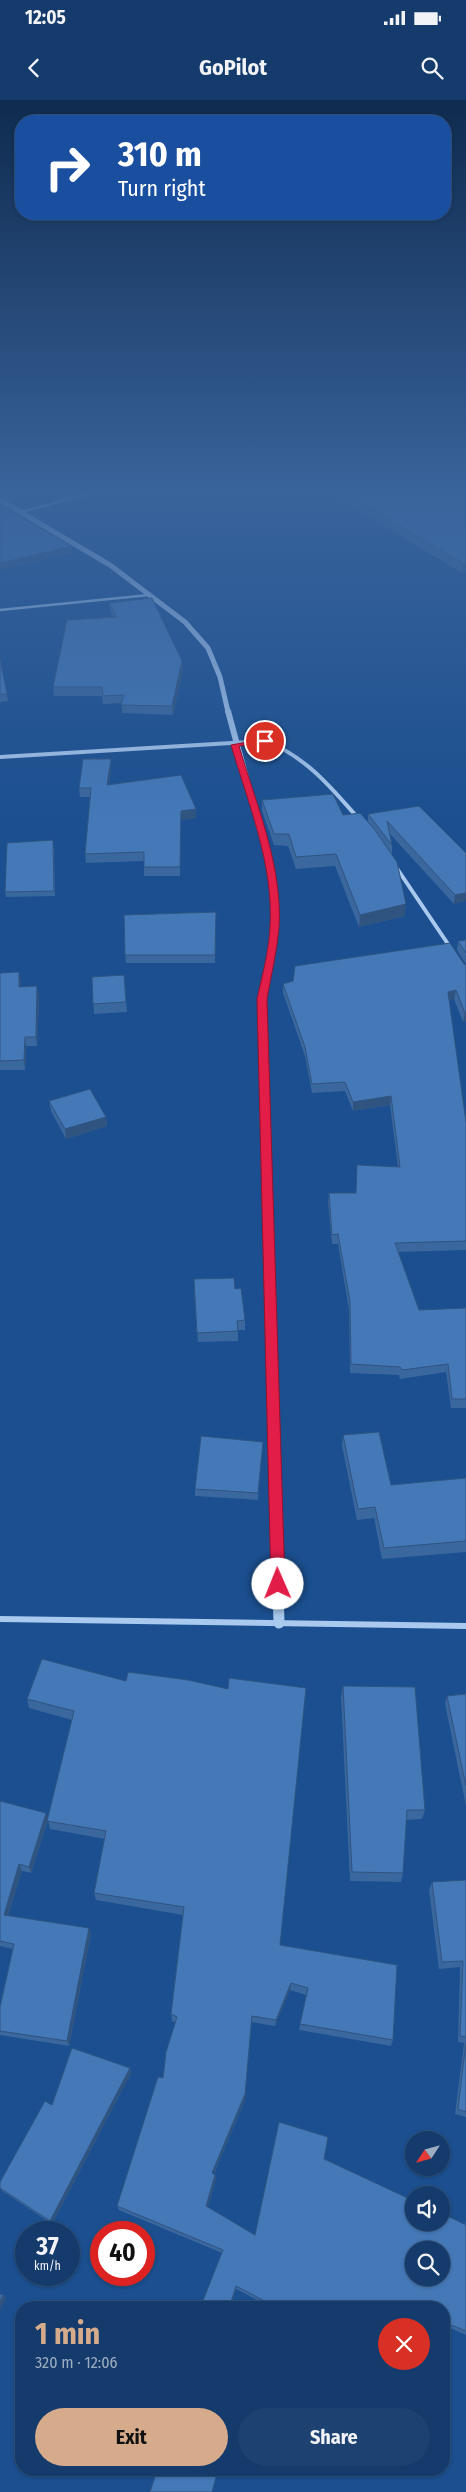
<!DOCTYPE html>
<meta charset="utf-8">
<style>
:root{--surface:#143b6b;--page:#1d4271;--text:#f1f3f6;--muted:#9dadc1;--line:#33557e;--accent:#d6ab8b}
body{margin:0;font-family:"Fira Sans Condensed",sans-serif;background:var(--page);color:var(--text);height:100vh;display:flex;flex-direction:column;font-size:19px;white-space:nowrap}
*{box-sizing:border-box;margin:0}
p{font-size:16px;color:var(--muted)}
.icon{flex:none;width:28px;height:28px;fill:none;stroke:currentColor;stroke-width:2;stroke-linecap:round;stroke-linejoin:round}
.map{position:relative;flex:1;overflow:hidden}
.side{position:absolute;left:15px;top:2201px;width:435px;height:175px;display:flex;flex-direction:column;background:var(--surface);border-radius:20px;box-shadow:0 1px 4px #0004,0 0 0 1px var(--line)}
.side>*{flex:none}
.guide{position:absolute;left:15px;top:15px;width:436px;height:105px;border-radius:20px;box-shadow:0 1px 4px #0004,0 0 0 1px var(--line);background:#1a4fa0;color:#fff;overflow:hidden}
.needle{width:32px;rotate:234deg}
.fabs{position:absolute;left:405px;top:2031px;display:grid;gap:10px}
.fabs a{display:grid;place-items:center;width:45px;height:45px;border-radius:50%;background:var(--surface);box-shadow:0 1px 4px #0004,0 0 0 1px var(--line);font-size:25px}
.speed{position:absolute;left:15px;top:2121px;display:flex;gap:10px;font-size:25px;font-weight:700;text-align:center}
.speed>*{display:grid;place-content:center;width:65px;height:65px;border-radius:50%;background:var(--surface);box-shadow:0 1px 4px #0004,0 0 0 1px var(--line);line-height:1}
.speed small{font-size:12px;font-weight:400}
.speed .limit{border:8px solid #d22;background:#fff;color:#111}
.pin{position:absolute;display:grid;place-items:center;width:42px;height:42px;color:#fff;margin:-21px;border:2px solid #fff;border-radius:50%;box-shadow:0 1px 5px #0007}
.me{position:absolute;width:55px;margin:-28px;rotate:359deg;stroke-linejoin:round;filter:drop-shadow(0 0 4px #0008)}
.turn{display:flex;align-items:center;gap:18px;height:105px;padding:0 20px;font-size:22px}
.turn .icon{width:65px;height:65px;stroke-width:2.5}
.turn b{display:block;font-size:35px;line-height:42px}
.round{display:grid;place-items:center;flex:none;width:52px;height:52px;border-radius:26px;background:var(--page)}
.summary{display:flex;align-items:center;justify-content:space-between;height:85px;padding:0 20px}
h1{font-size:30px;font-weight:700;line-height:38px;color:var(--accent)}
.cta{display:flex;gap:10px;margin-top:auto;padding:10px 20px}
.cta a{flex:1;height:58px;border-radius:30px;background:var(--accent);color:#111;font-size:20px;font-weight:700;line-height:58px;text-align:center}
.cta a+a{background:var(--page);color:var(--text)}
.status{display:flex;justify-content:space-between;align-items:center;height:35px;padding:0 25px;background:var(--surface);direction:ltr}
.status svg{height:14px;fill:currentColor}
header{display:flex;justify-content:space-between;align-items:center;height:65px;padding:0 20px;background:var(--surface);font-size:22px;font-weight:700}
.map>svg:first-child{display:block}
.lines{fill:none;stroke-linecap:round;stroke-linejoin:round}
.minor-far2{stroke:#a9c9ee;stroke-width:2.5}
.minor-far1{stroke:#a9c9ee;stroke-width:4}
.minor{stroke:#a9c9ee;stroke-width:6}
.tertiary-far3{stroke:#a9c9ee;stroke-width:5}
.tertiary-far2{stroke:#a9c9ee;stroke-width:6}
.tertiary-far1{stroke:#a9c9ee;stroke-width:8}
.tertiary{stroke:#a9c9ee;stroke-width:11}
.wall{fill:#3a679d}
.shaded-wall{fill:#305480}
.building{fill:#4478b7;stroke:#305480;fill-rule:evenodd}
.route{fill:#e11d48;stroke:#92132f}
</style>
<div class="status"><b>12:05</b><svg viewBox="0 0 49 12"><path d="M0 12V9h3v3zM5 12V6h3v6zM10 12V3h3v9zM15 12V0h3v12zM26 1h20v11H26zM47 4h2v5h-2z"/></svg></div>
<header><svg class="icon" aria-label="back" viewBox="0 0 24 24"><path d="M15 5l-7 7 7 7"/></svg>GoPilot<svg class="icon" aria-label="search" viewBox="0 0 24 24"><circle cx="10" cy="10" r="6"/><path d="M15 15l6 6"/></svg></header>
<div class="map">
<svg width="466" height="2392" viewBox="0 0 466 2392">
<rect width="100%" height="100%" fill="#1b4f8f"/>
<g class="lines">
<g class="minor-far2">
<path d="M20 412 111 388"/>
<path d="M0 510 149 495"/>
</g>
<g class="minor-far1">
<path d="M0 657 265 641C305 656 330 686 357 717"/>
<path d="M396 767 450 847"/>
</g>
<path class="minor" d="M0 1519 466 1526"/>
<path class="tertiary-far3" d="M0 400 110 465 185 522 208 548 220 577 228 612"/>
<path class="tertiary-far2" d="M228 611 268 759 274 793V828L262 903"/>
<path class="tertiary-far1" d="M262 901 272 1278"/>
<path class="tertiary" d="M272 1277 279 1523"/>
</g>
<g class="wall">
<path d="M0 388H59V389L12 402 2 396H0Z"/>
<path d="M327 388H466V472L462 473 327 391Z"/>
<path d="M109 503 182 561 183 569 173 615 122 613V603L103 604 102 596H54L53 587 113 517 110 511Z"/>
<path d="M0 558 7 594 8 601 0 602Z"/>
<path d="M111 659V668L109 684 196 709V718L181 720 180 776H144V761L86 763 85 754 90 697H80L79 688Z"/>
<path d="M262 700 343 715 368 721V714L466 753 454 804 390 734 392 745V754L405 816 359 827 335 766 296 769 288 746 274 745 262 711Z"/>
<path d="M54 746 55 796 6 797 5 792Z"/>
<path d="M216 812 215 863H126L125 855Z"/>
<path d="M466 840V864L457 850 458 841Z"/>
<path d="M464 864 466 921 463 922 454 899 449 900 466 1022V1150L398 1152 419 1210 466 1208V1308H451L446 1272 400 1279 399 1275 350 1273 349 1210 338 1144H332L328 1102 329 1093H356L357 1065 398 1067 390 1005 353 1011 345 991 312 993 305 956 283 893V884Z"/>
<path d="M0 873 21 881 20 887 39 895 37 946H26L25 970H0Z"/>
<path d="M124 875 127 912 94 914 92 877Z"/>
<path d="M49 1001 106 1017 107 1026 66 1039 51 1011Z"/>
<path d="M194 1189H235L245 1220V1230H238V1241L198 1242Z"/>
<path d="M343 1335 391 1385 466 1378V1452L382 1459 374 1418 357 1420 342 1346Z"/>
<path d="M262 1349 258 1400 195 1396V1389Z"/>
<path d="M42 1559 280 1845 393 1940 391 1946 299 1930 306 1895 290 1890 275 1926 251 1922 245 2000 214 2074 215 2075 216 2079 208 2107 255 2135 324 2059 465 2125 466 2120V2235L450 2228 444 2208H272L236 2189 230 2208H200L222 2153 119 2110 117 2106 163 1978 176 1923 172 1921 171 1914 183 1815 96 1800 94 1793 105 1739 50 1729 48 1720 31 1773 22 1771 8 1816 91 1834 69 1946 0 1935V1907L13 1849 0 1846V1701L48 1719 72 1620 29 1608 27 1599Z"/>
<path d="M343 1586 425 1710 422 1719 406 1720 403 1773 401 1782 350 1781 341 1597Z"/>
<path d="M466 1594V1706L445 1604 447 1596Z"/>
<path d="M466 1780V2017L455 2014 464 1943 458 1942 460 1867 439 1869 429 1790 432 1782Z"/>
<path d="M130 1968 131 1973 52 2124 1 2090 0 2082 52 2005Z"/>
</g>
<g class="shaded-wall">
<path d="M41 388H59V389L12 402 11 395Z"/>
<path d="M0 390H1L2 396H0Z"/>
<path d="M72 446V453L0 470V463Z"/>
<path d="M466 462V472L462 473 463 463Z"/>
<path d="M182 561 183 569 173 615 172 606Z"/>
<path d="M111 659V668L108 693 107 685Z"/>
<path d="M196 709V718L181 720 180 776 181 711Z"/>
<path d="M466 793V801L454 804 455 795Z"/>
<path d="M406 804 405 816 359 827 360 815Z"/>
<path d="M19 872 21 881 20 896 19 887Z"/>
<path d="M37 886 39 895 37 946 36 937Z"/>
<path d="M456 890 454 899 446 901 448 892Z"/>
<path d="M466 912V921L463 922 465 913Z"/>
<path d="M25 937 26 946 25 970 24 960Z"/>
<path d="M391 996 390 1005 353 1011V1002Z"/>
<path d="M106 1017 107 1026 66 1039 65 1029Z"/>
<path d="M46 1713 48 1719 31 1773 29 1767Z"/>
<path d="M19 1764 22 1771 6 1822 4 1815Z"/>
<path d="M89 1828 91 1834 69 1946 67 1941Z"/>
<path d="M291 1883 290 1890 275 1926 276 1920Z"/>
<path d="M251 1922 245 2000 212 2078V2073Z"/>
<path d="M130 1968 131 1973 52 2124 50 2121Z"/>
<path d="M215 2075 216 2079 207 2110 206 2106Z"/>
<path d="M236 2186V2189L230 2208H229Z"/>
<path d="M3 2195 6 2198 0 2211V2202Z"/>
</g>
<g class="building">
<path d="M0 388H41L11 395 1 390H0Z"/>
<path d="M337 388H466V462L463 463Z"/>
<path d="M0 405 72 446 0 463Z"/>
<path d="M152 498 182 561 172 606 121 605 124 595 103 596 102 587H53L67 520 117 517 109 503Z"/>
<path d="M0 558 7 594H0Z"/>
<path d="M83 659H111L107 685 181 675 196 709 181 711 180 767H144V752L85 754 91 688H79Z"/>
<path d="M333 694 343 715 360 713 375 730 397 762 406 804 360 815 336 754 296 757 289 734H274L262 700Z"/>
<path d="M419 706 466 753V793L455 795 387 721 392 745 368 714Z"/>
<path d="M53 740 54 791 5 792 7 743Z"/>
<path d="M216 812 215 855H125L124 815Z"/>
<path d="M466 840V853L458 841Z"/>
<path d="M450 843 464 864 466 865V912L465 913 456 890 448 892 466 1022V1141L395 1143 419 1210 466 1208V1299H452L448 1264 402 1270 400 1267 351 1264 350 1201 338 1134 332 1135 329 1093H356L357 1065 400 1067 391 996 353 1002 345 982 312 984 305 947 283 884 293 881 295 866Z"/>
<path d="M19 872V887L37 886 36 937H25L24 960 0 961V873Z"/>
<path d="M124 875 126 902 93 904 92 877Z"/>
<path d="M90 989 106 1017 65 1029 49 1001Z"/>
<path d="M234 1178 235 1189 241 1188 245 1220 237 1221 238 1231 197 1233 194 1179Z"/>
<path d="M379 1332 391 1385 466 1378V1441L384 1448 375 1407 358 1409 343 1335Z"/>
<path d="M201 1336 263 1342 258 1393 195 1389Z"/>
<path d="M42 1559 126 1581 128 1572 188 1580 228 1589 229 1578 306 1588 280 1845 397 1865 393 1940 300 1924 308 1888 291 1883 276 1920 252 1916 245 1994 212 2073 215 2075 206 2106 255 2135 279 2022 328 2037 324 2059 414 2101V2122H441V2113L466 2125V2231L451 2225 444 2258V2208H278L236 2186 229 2208H200L223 2150 117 2106 158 1977 163 1978 166 1952 177 1917 171 1914 184 1807 94 1793 106 1731 47 1721 74 1611 27 1599ZM414 2150H441V2178H414Z"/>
<path d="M343 1586 415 1587 425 1710H407L403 1773 352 1772Z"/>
<path d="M466 1594V1686L447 1596Z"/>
<path d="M0 1701 46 1713 29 1767 19 1764 4 1815 89 1828 67 1941 0 1931V1907L14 1844 0 1841Z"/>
<path d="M466 1780V1937L460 1936 463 1861 442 1862 432 1782Z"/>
<path d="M466 1942V2012L458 2009Z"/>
<path d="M72 1948 130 1968 50 2121 0 2088V2082L45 2001 52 2005Z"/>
<path d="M0 2194 3 2195 0 2202Z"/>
<path d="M157 2370H218L212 2392H150Z"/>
</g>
<linearGradient id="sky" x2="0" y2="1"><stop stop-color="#0f2b4f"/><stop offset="0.54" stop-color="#39639b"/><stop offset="1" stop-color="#39639b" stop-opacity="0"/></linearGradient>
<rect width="466" height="722" fill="url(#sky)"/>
<path class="route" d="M265 639 267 640V643L239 646C256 704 283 766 279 828 277 851 271 876 267 899L285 1484 283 1489 278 1491 273 1489 271 1484 257 899C262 876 269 851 270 827 274 765 248 703 231 645Z"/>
</svg>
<div class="fabs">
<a><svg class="needle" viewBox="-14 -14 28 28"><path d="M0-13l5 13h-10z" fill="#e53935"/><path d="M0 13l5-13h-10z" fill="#9dadc1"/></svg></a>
<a><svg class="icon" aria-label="sound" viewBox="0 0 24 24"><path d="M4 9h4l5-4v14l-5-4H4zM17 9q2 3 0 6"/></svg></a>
<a><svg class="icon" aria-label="search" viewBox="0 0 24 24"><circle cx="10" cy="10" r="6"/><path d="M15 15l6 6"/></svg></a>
</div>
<div class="speed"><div>37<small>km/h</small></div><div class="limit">40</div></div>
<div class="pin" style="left:265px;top:641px;background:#d93025"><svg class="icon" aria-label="arrive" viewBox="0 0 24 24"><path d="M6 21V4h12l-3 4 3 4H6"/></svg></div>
<svg class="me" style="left:278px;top:1484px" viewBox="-20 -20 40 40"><circle r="19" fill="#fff"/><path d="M0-13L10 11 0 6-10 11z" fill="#e11d48"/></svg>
<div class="guide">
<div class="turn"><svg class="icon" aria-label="right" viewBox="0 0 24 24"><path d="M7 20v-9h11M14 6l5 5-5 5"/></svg><div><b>310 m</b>Turn right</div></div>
</div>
<section class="side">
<div class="summary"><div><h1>1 min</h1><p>320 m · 12:06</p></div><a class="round" style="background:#d93025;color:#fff"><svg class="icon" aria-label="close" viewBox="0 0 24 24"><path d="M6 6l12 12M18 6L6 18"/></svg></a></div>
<div class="cta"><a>Exit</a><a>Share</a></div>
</section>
</div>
